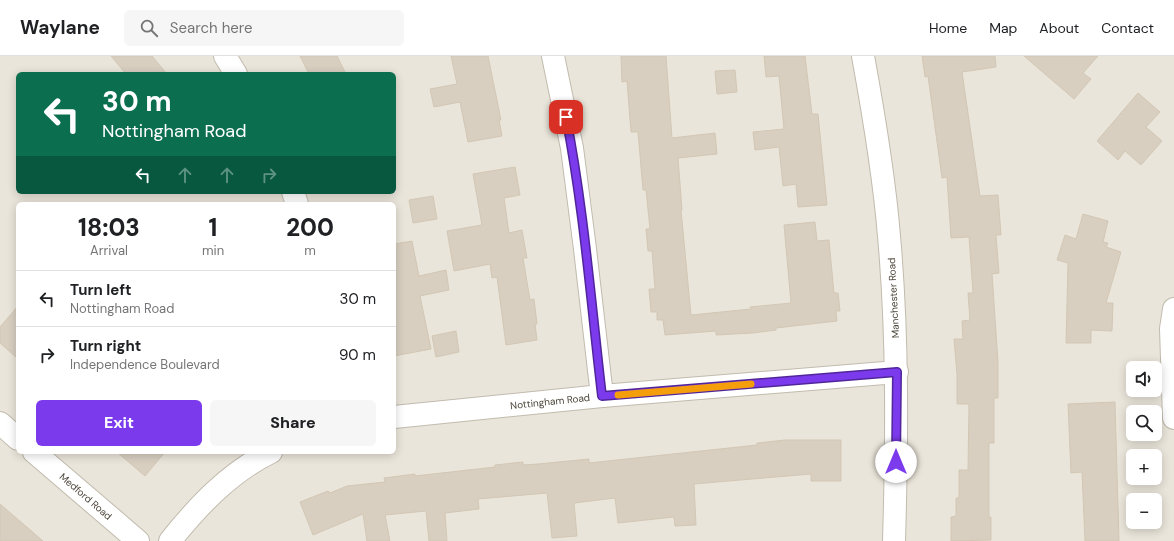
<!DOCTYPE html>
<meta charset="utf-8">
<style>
:root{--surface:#fff;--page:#f6f6f6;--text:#202124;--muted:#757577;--line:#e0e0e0;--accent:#7c3aed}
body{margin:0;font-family:"DM Sans",sans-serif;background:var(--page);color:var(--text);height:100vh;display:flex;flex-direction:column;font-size:15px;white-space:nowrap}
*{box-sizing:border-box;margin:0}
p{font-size:13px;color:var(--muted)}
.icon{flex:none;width:22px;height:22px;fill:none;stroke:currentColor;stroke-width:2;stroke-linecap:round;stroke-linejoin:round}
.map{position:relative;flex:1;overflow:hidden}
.side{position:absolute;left:16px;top:146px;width:380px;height:252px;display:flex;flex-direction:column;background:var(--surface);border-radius:6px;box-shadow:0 2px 10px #0003}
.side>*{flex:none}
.top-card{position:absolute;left:16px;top:16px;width:380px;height:122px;border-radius:6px;box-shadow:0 2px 10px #0003;background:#0b6e4f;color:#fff;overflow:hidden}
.tools{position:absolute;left:1126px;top:305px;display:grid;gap:8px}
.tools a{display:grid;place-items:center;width:36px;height:36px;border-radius:6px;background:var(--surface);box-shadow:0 2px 10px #0003;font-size:20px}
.pin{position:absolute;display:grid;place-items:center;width:34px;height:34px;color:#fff;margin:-17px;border-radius:8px;box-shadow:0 2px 6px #0006}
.me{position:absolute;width:44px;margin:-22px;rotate:0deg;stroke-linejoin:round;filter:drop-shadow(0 0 3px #0008)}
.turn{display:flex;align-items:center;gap:14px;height:84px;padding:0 20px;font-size:18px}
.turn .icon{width:52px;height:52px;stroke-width:2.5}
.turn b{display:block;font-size:28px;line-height:34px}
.lanes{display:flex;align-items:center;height:38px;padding:0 20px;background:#0003;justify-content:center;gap:20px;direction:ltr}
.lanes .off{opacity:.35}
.eta{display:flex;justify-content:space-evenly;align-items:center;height:68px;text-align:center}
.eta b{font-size:24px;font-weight:800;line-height:28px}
.action{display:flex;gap:8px;margin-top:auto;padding:8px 20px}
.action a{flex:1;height:46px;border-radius:6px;background:var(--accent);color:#fff;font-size:16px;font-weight:800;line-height:46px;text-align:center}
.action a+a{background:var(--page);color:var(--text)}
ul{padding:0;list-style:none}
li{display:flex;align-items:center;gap:12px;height:56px;padding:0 20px;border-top:1px solid var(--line)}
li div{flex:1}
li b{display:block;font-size:15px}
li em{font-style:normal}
header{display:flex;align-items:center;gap:24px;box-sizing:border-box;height:56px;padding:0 20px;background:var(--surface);border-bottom:1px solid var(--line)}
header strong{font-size:19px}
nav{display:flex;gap:22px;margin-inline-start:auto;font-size:14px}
.search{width:280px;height:36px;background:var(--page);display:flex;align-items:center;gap:10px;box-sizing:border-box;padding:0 14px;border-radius:6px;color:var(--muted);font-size:15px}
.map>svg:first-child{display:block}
.residential{fill:#eae5da;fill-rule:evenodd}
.building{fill:#d8cfc1;stroke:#d3c7b4}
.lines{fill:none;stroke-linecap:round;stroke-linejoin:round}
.minor-casing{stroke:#c2bbae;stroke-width:24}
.minor{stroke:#fff;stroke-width:22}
.route-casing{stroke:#51269a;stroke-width:10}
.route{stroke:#7c3aed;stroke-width:7}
.slow{stroke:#f59e0b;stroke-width:7}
.labels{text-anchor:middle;stroke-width:4;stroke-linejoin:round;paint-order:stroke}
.street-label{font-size:10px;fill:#4b4439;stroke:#fff}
</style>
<header>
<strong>Waylane</strong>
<div class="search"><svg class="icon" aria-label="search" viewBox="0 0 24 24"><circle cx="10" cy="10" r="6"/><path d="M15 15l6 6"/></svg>Search here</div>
<nav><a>Home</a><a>Map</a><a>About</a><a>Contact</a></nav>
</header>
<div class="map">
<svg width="1174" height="485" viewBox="0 0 1174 485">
<rect width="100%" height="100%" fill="#f6f3ec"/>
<path class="residential" d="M0 0H1174V485H0ZM18 18H394V136H18ZM18 148H394V396H18ZM1133 312H1155V334H1133ZM1133 356H1155V378H1133ZM1133 400H1155V422H1133ZM1133 444H1155V466H1133Z"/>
<g class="building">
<path d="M111 0H152L167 18H126Z"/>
<path d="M300 0H337L346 18H309Z"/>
<path d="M451 0H488L501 64H499L502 80 468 86 460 46 434 51 430 33 457 28Z"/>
<path d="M621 0H666L672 82 715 77 717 98 678 102 682 154H681L691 259 751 253 750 251 791 247 784 169 815 166 817 185 829 184 834 237H838L840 255H836L837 265 776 272V274L753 277 716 279V275L665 279 663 264H657V256H651L649 233H655L652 195H648L646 173H650L646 134H643L638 76H631L627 25 622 26Z"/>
<path d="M764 0H805L812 58H818L827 149 798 151 796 128 783 130 779 91 755 94 753 76 784 73 779 20 766 21Z"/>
<path d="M922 0H995L996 11 962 16 980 140 998 139 1001 179H996L999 217 992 218 998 306V342H994V387H989V461H991V484L951 485V461L956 460V442H959V414H968L969 348H957V318L954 283H963L962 265 970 264 968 237H973L969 181 951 182 947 121 942 122 928 20 925 21Z"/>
<path d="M1024 0H1098L1083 17 1091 23 1074 43Z"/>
<path d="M735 14 737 36 717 38 715 15Z"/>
<path d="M1138 37 1160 56 1146 71 1162 85 1141 109 1125 95 1118 104 1097 85Z"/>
<path d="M515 111 520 139 504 142 509 177 522 174 527 202H523L530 244 534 243 537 268H535L537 284 506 289 497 221 492 222 490 208 454 215 447 175 482 169 473 118Z"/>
<path d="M433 140 437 163 413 167 409 144Z"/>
<path d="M1083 158 1108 165 1103 186 1108 187 1106 191 1121 196 1106 247H1113L1112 275 1091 274V287H1066L1068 207 1057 204 1065 179 1076 183Z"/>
<path d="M412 185 419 220 446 214 449 234 420 240 431 293 394 300V188Z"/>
<path d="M18 250V303L0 287V271Z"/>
<path d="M456 275 459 296 436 301 432 280Z"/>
<path d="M1115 346 1119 485H1085L1082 416 1071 417 1068 348Z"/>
<path d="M785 384H841V425H811V418L694 428 696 469 675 470 674 461 618 467 615 442 574 447 577 480 552 482 547 437 478 443 479 453 445 457 447 485H429L426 455 385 459 390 485H367L363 458 313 479 300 446 328 435 330 437 347 430 385 426 384 422 415 418V420L495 411V409L523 406V409L538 408 589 403V407L757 389V387Z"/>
<path d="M117 396H165L145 420Z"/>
<path d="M0 448 43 485H0Z"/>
</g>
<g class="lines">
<g class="minor-casing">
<g id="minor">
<path d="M225 0 236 18"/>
<path d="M553 0 572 92 585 193 602 340"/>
<path d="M863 0C874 60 884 119 889 180 898 281 897 383 894 485"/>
<path d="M293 136 297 148"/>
<path d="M1174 253 1171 273 1174 362"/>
<path d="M394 361 602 340 897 316"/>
<path d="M0 367 18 383"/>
<path d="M34 396 138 485"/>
<path d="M170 485C198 450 230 416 271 396"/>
</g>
</g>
<use href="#minor" class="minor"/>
</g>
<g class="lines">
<g class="route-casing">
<path id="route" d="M566 61C584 153 591 247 602 340L897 316 896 406"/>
</g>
<use href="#route" class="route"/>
<path class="slow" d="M618 339 751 328"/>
</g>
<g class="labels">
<g class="street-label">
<text transform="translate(893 242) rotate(-93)" y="4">Manchester Road</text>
<text transform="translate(550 345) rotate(-6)" y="4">Nottingham Road</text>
<text transform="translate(86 440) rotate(41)" y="4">Medford Road</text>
</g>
</g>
</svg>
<div class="tools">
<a><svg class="icon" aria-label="sound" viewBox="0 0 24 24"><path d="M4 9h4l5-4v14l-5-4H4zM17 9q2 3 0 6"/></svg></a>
<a><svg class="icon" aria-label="search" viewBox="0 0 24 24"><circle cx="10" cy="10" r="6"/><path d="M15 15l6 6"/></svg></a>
<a>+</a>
<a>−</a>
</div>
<div class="pin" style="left:566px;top:61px;background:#d93025"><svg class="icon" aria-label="arrive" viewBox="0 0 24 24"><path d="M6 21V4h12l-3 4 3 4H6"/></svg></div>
<svg class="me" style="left:896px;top:406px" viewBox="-20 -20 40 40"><circle r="19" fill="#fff"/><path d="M0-13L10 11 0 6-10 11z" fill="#7c3aed"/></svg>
<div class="top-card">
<div class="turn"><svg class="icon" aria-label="left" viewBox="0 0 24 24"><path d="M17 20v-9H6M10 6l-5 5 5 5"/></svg><div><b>30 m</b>Nottingham Road</div></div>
<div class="lanes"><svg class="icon" aria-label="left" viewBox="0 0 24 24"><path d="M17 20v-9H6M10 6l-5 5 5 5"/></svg><svg class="icon off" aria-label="ahead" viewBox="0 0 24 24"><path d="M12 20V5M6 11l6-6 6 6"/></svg><svg class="icon off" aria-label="ahead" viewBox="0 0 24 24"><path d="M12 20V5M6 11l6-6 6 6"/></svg><svg class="icon off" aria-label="right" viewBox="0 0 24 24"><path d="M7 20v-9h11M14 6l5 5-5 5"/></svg></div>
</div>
<section class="side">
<div class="eta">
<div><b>18:03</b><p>Arrival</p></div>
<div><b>1</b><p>min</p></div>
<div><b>200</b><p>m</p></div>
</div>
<ul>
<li><svg class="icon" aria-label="left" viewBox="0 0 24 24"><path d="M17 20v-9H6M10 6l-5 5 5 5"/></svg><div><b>Turn left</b><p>Nottingham Road</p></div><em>30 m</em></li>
<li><svg class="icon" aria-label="right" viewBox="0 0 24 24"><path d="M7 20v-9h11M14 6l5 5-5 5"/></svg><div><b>Turn right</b><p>Independence Boulevard</p></div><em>90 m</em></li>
</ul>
<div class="action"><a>Exit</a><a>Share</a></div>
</section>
</div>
